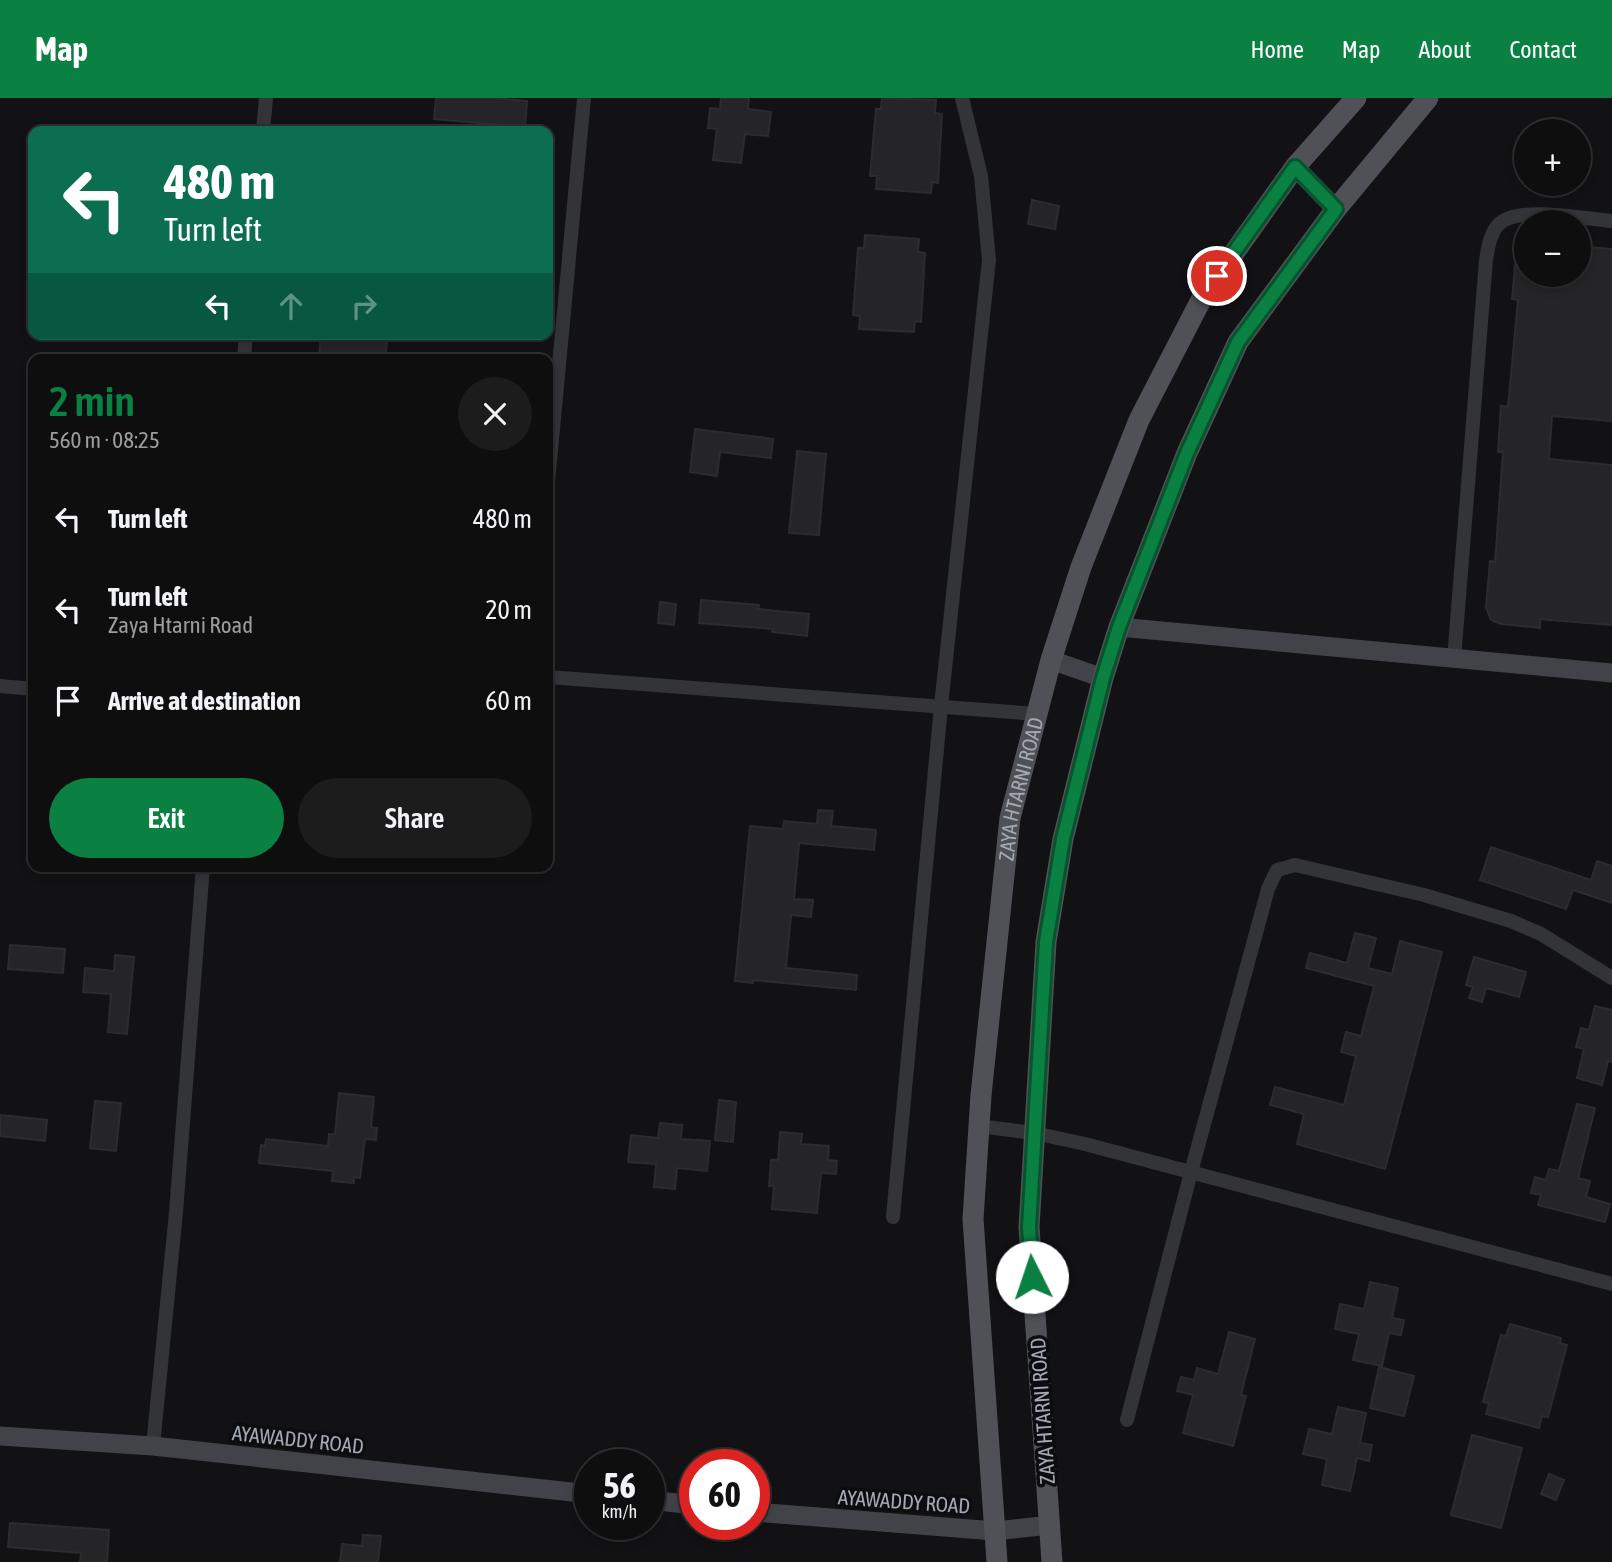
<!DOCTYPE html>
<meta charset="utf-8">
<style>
:root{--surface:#0e0e0f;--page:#1c1c1d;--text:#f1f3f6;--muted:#9b9c9e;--line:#2e2e2f;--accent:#0b8043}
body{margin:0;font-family:"Asap Condensed",sans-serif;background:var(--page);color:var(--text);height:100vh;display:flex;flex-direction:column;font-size:26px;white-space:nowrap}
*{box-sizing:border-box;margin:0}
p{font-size:23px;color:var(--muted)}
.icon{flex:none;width:38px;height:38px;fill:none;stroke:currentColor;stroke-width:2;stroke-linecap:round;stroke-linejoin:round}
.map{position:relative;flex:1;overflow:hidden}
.details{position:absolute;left:28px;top:256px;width:525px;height:518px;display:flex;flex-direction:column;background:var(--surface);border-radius:14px;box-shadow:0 4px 10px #0003,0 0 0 2px var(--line)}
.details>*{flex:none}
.top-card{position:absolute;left:28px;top:28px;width:525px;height:214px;border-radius:14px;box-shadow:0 4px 10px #0003,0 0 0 2px var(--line);background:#0b6e4f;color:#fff;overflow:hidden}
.buttons{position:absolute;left:1514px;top:21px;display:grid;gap:14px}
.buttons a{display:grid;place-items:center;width:77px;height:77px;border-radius:50%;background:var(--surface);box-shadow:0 4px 10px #0003,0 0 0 2px var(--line);font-size:35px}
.speed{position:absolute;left:574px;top:1351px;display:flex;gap:14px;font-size:35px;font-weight:700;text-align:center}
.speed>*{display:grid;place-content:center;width:91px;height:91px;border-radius:50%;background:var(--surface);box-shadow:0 4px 10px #0003,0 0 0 2px var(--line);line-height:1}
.speed small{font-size:18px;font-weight:400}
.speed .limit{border:10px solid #d22;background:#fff;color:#111}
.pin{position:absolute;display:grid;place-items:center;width:60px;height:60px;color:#fff;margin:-30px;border:4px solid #fff;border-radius:50%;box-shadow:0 2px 7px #0007}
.me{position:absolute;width:77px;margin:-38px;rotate:356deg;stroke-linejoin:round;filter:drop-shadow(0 0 5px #0008)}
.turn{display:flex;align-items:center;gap:24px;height:147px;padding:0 21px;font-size:32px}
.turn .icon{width:91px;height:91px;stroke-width:2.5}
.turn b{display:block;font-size:49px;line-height:60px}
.lanes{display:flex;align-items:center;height:66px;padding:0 21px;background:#0003;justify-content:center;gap:35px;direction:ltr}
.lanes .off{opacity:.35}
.round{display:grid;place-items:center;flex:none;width:74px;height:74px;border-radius:37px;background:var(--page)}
.head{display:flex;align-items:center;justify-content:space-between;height:119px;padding:0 21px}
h1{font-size:42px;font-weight:600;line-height:52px;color:var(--accent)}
.button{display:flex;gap:14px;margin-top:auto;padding:14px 21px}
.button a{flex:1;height:80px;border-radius:42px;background:var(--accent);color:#fff;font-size:28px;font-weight:600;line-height:80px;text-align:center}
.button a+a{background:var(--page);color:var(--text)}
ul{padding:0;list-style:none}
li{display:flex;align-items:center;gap:21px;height:91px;padding:0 21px}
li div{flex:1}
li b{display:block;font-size:26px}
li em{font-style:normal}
header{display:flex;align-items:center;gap:42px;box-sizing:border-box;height:98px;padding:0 35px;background:var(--accent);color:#fff}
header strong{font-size:33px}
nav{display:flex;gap:38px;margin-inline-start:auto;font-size:24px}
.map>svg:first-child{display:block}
.building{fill:#252528;stroke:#2c2c30;stroke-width:2}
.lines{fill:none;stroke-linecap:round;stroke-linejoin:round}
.street{stroke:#333438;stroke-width:14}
.secondary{stroke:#414348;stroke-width:19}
.primary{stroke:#4f5157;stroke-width:21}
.route-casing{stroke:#07532c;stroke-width:18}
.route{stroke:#0b8043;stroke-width:12}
.labels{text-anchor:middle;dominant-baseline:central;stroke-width:7;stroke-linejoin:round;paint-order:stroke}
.street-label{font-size:21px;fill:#a4a8b4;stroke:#0d0d0f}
</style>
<header>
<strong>Map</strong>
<nav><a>Home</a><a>Map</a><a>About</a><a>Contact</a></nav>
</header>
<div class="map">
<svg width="1612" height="1464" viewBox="0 0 1612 1464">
<rect width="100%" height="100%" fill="#121214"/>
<g class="building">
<path d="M436,0h60l31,3 -2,26 -91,-8z"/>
<path d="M721,0h28l-1,11 23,3 -3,24 -23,-2 -4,29 -28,-3 4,-31 -9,-1 2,-20 10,1z"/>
<path d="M882,0l54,2 -1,13 7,1 -4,69 -6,-1 -1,11 -55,-4 1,-13h-7l6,-67h5z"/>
<path d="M1032,102l27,6 -4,23 -27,-5z"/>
<path d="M865,137l54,4 -1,13 7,1 -4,69 -6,-1 -1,11 -55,-3 1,-13 -7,-1 5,-67h6z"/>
<path d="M1517,145h9v32h52v-29l34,3v172l-60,-5 -3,43 63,6v160l-72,-6v9l-39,-4 -10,-4 -5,-13 4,-46 5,1 8,-110h-5l3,-46 7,1 10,-107 -6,-1z"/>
<path d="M321,236h67l-3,25h-66z"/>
<path d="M695,331l78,10 -2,19 -51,-6 -3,24 -27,-4z"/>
<path d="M797,353l29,3 -7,81 -30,-2z"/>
<path d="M701,502l58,5 -1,4 51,5 -2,22 -35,-4 1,-3 -74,-6z"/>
<path d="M660,504l16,2 -2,21 -16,-2z"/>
<path d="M818,712l15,1 -2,15 45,4 -2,20 -75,-7 -5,56 19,1 -2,17 -20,-2 -5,53 71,7 -1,15 -103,-10v3l-18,-2 15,-155 33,3 1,-8 33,3z"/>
<path d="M1491,749l100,33 6,-19 15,5v37l-39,-13 -7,19 -86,-29z"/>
<path d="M1355,835l21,5 -8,30 24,6 8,-33 42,11 -57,217 -88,-25 7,-30 -34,-9 5,-18 69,18 12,-49 -15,-4 5,-20 15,4 13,-50 -68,-18 4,-15 37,10z"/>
<path d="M10,847l55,4 -2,24 -55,-4z"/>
<path d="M115,857l19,2 -7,77 -19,-2 3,-38 -28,-2 2,-24 29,3z"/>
<path d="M1474,859l52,15 -7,25 -33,-9 -4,14 -13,-4 4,-11 -7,-2z"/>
<path d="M1595,908l17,4v52l-4,-1 -6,24 -25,-7 7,-29 -8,-2 5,-19 8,2z"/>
<path d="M339,995l35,4 -3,30 6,1 -1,12 -11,-1 -5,39 -6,-1v6l-22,-2 1,-10 -74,-8 2,-18 4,1 1,-7 62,7 1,-12h6z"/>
<path d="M719,1002l17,2 -3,40 -18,-2z"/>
<path d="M95,1003l26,2 -5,48 -26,-3z"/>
<path d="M1577,1006l18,4 -17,70 12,3 -4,16 24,7 -5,18 -67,-17 3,-10 -10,-2 4,-16 11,3 3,-11 10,2z"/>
<path d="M0,1017l47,5 -2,21 -45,-5z"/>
<path d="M660,1025l22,2 -1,14 29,2 -3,30 -30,-3 -2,21 -21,-2 2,-23 -28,-2 3,-27 27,3z"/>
<path d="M780,1034l22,2 -1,10 28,2 -1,14 9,1 -1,13 -15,-1 -4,40 -45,-4 2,-23h-5l2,-26h7z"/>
<path d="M1370,1184l28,6 -6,30 12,2 -3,15 -12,-2 -7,33 -29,-6 6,-26 -24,-5 5,-25 24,5z"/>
<path d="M1510,1226l51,14 -1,5 7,2 -19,72 -6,-1 -3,12 -53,-14 3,-11 -6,-1 18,-67 5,1z"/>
<path d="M1229,1234l26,7 -14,56 5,1 -13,50 -50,-13 10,-38 -16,-4 4,-14 13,3 3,-12 21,6z"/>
<path d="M1379,1269l35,9 -10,40 -34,-8z"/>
<path d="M1338,1309l28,6 -6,30 12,2 -3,16 -12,-3 -7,33 -28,-6 5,-26 -24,-5 6,-25 23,5z"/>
<path d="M1472,1337l50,13 -21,80 -50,-13z"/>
<path d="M1549,1376l15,6 -8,20 -15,-6z"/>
<path d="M10,1425l99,7 -2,32h-27l1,-9 -73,-6z"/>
<path d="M363,1437l18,1 -3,26h-38l2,-18 20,2z"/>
</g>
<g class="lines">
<g class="street">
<path d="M263,33l3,-33"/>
<path d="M244,261l2,-25"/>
<path d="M548,384l36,-384"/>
<path d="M1454,561l32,-399c2,-12 4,-27 13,-36 18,-19 87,-5 113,-3"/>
<path d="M548,579l489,37"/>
<path d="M0,588l33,3"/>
<path d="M979,1028l55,7 51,11 527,140"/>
<path d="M893,1119l48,-511 48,-446 -8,-84 -19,-78"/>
<path d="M1127,1322l64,-248 77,-283 9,-19 18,-5 129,30 87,26 30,13 71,44"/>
<path d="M153,1348l23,-234 27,-346"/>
</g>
<g class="secondary">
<path d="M1295,69l41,42"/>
<path d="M1119,529l493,46"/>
<path d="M1051,562l52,18"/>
<path d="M0,1338l153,10 437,48"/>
<path d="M649,1402l46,5"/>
<path d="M754,1414l241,19 55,-6"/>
</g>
<g class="primary">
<path id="s1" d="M997,1464l-24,-343 8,-124 29,-277 41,-158 30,-93 58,-147 63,-122 93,-131 61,-69"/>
<path d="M1052,1464l-23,-335 17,-285 17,-103 40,-161 16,-51 68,-174 51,-111 98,-133 92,-111"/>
</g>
</g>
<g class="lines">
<defs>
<path id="route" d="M1032,1179l-3,-50 17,-285 17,-103 40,-161 16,-51 68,-174 51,-111 98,-133 -41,-42 -78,109"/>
</defs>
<use href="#route" class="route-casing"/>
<use href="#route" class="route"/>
</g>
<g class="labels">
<g class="street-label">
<text stroke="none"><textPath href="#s1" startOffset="777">ZAYA HTARNI ROAD</textPath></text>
<text transform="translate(1042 1313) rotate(-94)">ZAYA HTARNI ROAD</text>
<text transform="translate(298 1341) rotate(6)">AYAWADDY ROAD</text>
<text transform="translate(904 1403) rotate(4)">AYAWADDY ROAD</text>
</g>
</g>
</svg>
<div class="buttons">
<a>+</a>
<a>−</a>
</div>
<div class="speed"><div>56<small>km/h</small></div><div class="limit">60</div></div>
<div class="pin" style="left:1217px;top:178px;background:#d93025"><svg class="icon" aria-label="arrive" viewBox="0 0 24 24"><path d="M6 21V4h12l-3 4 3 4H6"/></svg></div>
<svg class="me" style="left:1032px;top:1179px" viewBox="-20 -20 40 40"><circle r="19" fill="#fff"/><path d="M0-13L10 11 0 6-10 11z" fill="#0b8043"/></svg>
<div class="top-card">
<div class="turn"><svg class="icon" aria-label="left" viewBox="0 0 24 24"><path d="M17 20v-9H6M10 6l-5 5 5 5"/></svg><div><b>480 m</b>Turn left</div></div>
<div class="lanes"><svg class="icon" aria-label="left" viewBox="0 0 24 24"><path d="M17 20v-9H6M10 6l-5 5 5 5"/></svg><svg class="icon off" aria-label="ahead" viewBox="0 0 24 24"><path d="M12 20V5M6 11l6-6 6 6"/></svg><svg class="icon off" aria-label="right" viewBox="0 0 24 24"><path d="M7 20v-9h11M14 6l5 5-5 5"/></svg></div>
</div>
<section class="details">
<div class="head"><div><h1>2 min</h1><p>560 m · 08:25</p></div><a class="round"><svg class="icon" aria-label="close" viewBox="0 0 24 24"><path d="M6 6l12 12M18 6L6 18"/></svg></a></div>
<ul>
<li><svg class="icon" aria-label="left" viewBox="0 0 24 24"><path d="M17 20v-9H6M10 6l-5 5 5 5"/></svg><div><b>Turn left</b></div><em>480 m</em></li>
<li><svg class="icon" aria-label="left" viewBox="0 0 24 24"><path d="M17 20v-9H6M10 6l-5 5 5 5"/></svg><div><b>Turn left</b><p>Zaya Htarni Road</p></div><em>20 m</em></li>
<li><svg class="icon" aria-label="arrive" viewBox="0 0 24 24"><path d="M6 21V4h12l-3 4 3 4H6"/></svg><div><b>Arrive at destination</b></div><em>60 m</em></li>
</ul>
<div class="button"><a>Exit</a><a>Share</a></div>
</section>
</div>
